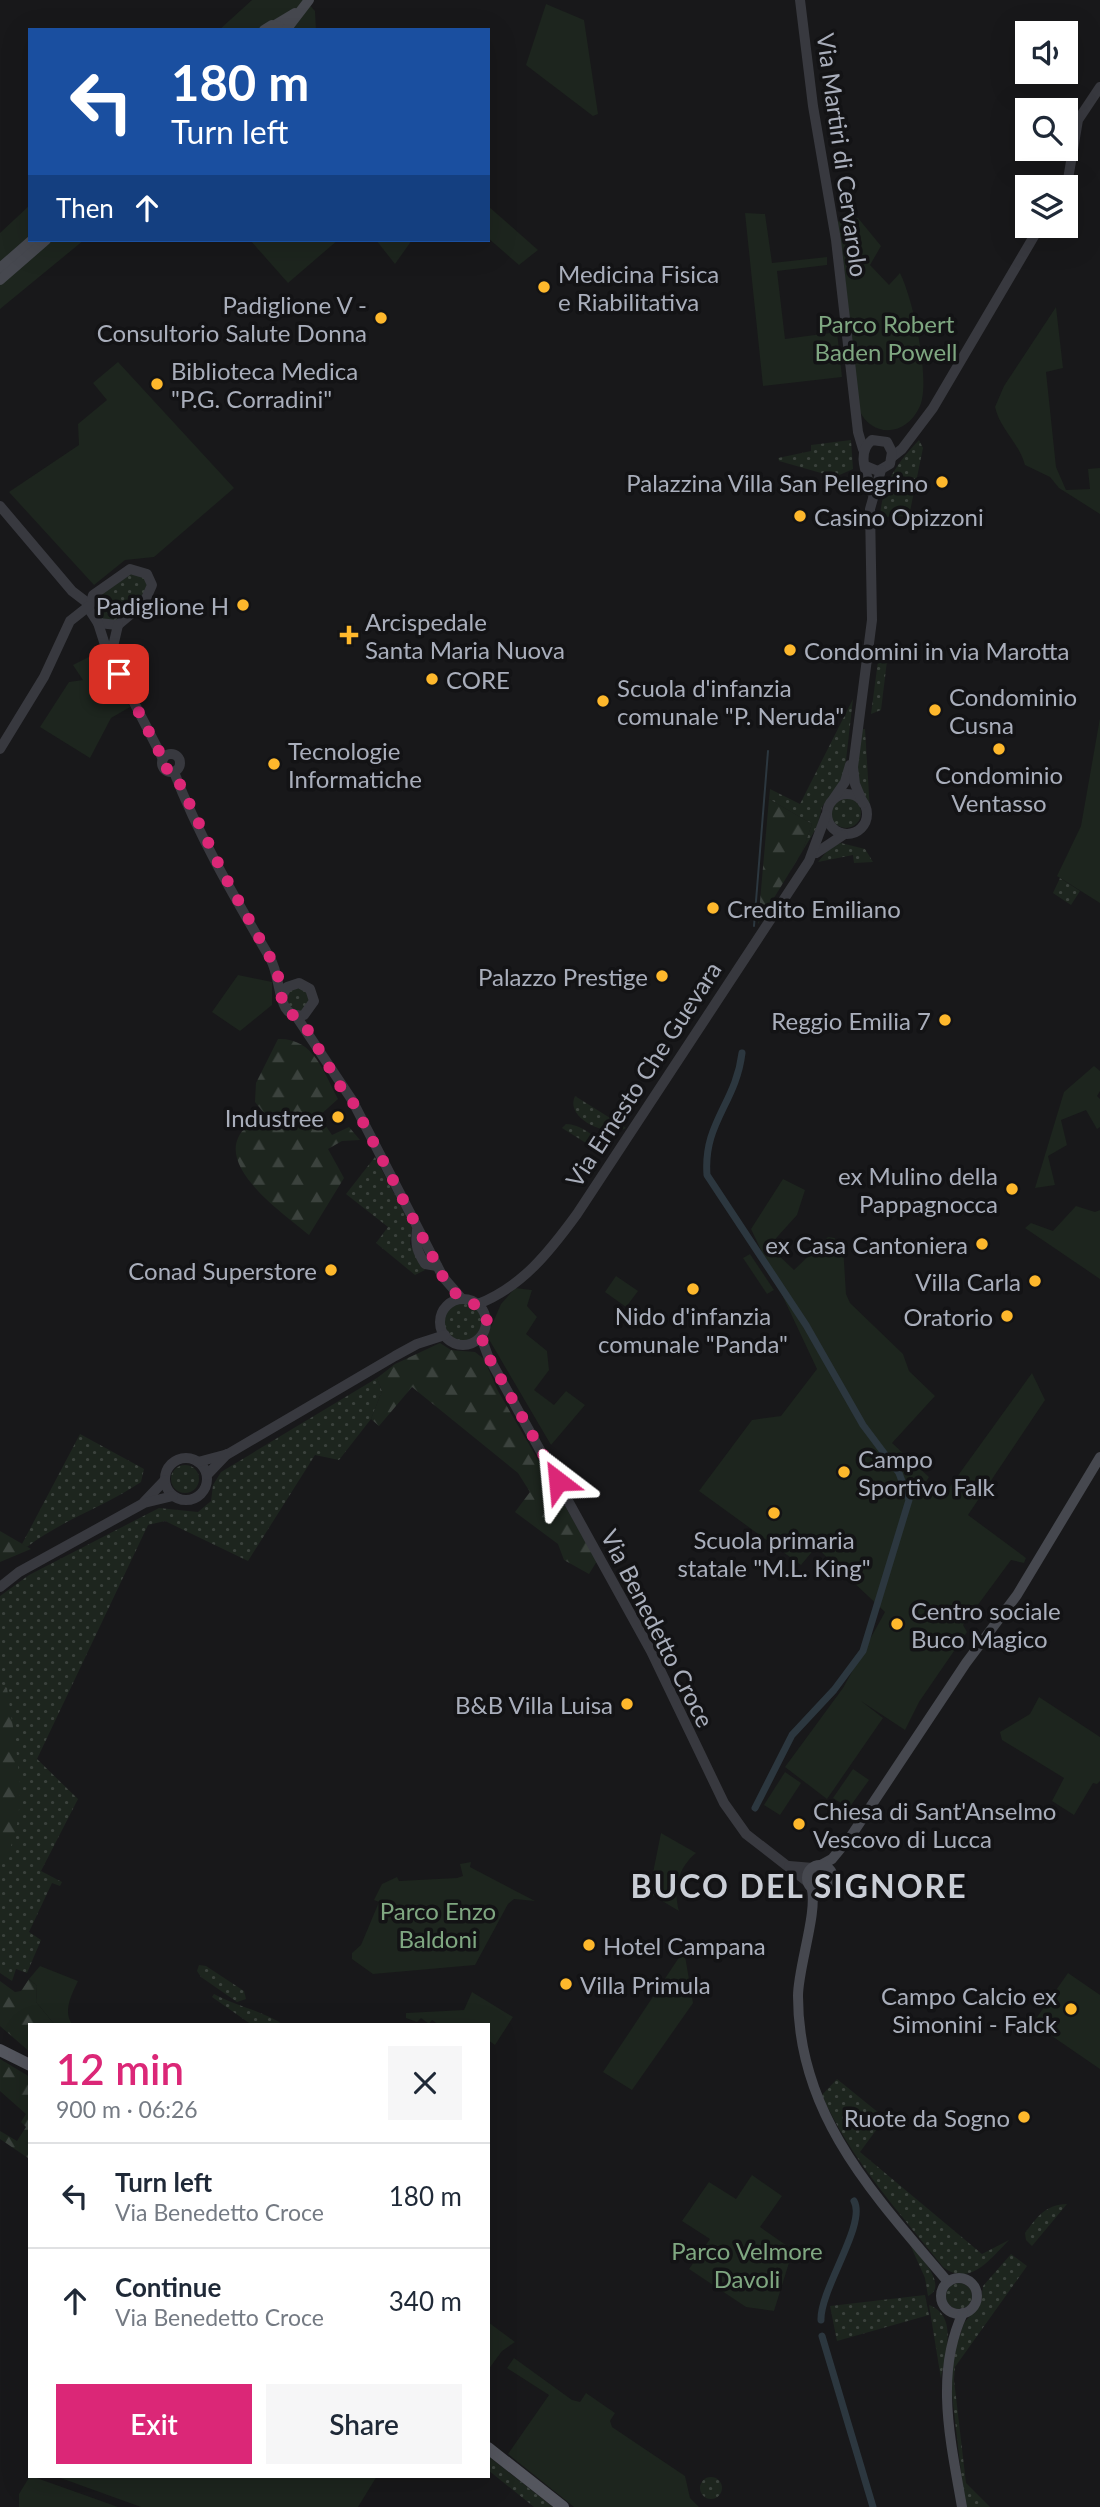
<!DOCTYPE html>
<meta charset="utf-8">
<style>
:root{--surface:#fff;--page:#f6f6f7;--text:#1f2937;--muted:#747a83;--line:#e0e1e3;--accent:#db2777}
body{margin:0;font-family:Lato,sans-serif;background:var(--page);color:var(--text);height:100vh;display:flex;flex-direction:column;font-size:26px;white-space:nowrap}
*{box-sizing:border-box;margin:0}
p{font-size:23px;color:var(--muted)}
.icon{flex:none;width:38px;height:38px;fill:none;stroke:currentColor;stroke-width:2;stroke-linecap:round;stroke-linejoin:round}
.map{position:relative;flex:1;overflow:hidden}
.panel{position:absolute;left:28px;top:2023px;width:462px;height:455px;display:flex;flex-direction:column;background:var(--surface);border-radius:0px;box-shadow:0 7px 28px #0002}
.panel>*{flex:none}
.top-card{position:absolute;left:28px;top:28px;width:462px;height:214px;border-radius:0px;box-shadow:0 7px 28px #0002;background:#1a4fa0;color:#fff;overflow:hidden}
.fabs{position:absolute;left:1015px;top:21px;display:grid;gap:14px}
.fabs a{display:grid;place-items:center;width:63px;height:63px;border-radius:0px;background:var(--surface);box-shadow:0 7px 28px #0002;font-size:35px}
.pin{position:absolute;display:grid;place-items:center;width:60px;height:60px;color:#fff;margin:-30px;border-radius:14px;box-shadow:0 4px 10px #0006}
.me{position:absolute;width:77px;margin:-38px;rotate:331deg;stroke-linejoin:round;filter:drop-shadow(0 0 5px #0008)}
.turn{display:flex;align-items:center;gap:24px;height:147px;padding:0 28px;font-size:32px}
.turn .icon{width:91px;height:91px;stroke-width:2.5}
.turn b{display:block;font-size:49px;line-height:60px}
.then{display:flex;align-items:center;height:66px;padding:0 28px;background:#0003;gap:14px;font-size:26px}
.round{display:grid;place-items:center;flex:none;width:74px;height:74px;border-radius:0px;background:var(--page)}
.summary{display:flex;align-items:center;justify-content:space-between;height:119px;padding:0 28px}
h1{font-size:42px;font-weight:600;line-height:52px;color:var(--accent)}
.button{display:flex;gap:14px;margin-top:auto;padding:14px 28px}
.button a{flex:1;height:80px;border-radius:0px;background:var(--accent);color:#fff;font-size:28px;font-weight:600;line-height:80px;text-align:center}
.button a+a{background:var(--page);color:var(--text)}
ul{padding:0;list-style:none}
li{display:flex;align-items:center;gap:21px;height:105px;padding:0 28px;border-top:2px solid var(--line)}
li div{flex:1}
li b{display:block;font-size:26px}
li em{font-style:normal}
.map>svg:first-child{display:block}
.grass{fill:url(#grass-dots)}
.forest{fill:url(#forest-firs)}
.green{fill:#1d251e}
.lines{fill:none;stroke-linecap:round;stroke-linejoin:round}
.stream{stroke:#2c373f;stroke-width:2}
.canal{stroke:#2c373f;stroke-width:7}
.tertiary{stroke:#38393f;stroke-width:10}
.secondary{stroke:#46484f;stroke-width:10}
.primary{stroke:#54565e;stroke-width:12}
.route{stroke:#db2777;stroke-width:12;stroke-dasharray:0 21.6}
.poi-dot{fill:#feb82c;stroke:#131315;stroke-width:2.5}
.labels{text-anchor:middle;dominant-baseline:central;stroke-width:7;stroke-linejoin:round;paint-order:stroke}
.street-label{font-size:24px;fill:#a9aebb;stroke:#131315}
.poi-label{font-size:24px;fill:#a9aebb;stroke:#131315;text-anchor:start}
.park-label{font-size:24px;fill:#7fa781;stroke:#131315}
.district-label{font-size:32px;font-weight:bold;letter-spacing:2px;fill:#caced6;stroke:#131315}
</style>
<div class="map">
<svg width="1100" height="2507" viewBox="0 0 1100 2507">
<defs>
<pattern id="grass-dots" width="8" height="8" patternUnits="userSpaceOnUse" patternTransform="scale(1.75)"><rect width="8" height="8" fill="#1d251e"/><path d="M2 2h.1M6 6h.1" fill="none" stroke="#3b423d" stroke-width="1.8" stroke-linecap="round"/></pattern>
<pattern id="forest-firs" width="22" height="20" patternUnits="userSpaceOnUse" patternTransform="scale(1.75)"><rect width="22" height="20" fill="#1d251e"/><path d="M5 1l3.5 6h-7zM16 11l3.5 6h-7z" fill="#3b423d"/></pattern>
</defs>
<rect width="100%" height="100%" fill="#18181a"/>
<g class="grass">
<path d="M851,440l2,29 -18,8 -56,-16 -1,-3 33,-7v-6z"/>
<path d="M919,440l4,8 -14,68 -29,1c2,-33 17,-54 39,-77z"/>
<path d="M127,574h15l6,11 -3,10 -29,25h-13l-8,-8 3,-17z"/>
<path d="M878,661h9l-6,49 -10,4z"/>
<path d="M853,699l-8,70 -6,16 -17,22 -5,20 -15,25 10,-28 -43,-25 1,-10 30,15z"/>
<path d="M862,729h3l5,82 -14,-35z"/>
<circle cx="846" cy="813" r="15"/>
<path d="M841,843l24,6 8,13 -19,1 -1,-8 -35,7 13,-16z"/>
<path d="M1060,878l20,13 -9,14 -18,-12z"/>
<path d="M303,987l7,10 -3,11 -8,4 -11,-5 -1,-16z"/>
<path d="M575,1096l51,32c-17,10 -62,-9 -51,-32z"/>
<path d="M566,1124c13,0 30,12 38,22l-2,7 -40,-25z"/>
<path d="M375,1157l37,71 -2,16 15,26 -10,5 -39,-32 12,-16 -42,-33z"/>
<circle cx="463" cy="1322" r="20"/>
<path d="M377,1378l5,13 -11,28 -32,41 -24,-5 -67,106 -83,-40 -17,4 -111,234 41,40 -37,72 21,11 -2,4 -8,-3 -23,49 12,8 -14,33 -11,-4 -4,12 -12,-8v-377l29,-21 130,-67 39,4 13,-11 2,-16 8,-13z"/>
<path d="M80,1434l64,35 -3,13c-37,25 -79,38 -114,65l-5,-3z"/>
<circle cx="185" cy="1479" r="14"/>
<path d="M199,1965l7,1 38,25 2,8 -9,3 -36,-25 -4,-6z"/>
<path d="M214,1994c24,13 47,16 70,31h-32l-40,-28z"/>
<path d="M837,2079l48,39 -25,34 122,102 27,-14c-18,18 -39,48 -66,27 -43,-54 -93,-108 -121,-172z"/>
<path d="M1067,2204l-35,42 -6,-6 -1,-7c13,-17 20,-28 42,-29z"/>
<path d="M908,2240c9,13 42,46 20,56l-3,-18z"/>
<path d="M1011,2254l16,12 -72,101 -1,13 12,103 24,24h-25l-14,-121 1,-28 12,-35 17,-21 2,-16z"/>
<circle cx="959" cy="2296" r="13"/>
<path d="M925,2295l4,20 -92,26 -7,-35z"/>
<path d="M929,2305c30,11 16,50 12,74z"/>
<path d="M488,2456l65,51h-19l-46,-37z"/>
<circle cx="711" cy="2488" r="11"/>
</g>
<g class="forest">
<path d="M769,799l43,25 -10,28 -44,72z"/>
<path d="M278,1039c36,-1 45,32 60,60l-19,17 13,19 17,-8 11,13 -18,1 -14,8 16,29 -35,57c-25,-21 -102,-73 -62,-109l19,3 8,-12 -10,-4 -9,-11 1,-19z"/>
<path d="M440,1343l11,7 24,2 9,7 14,32 99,170 -8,13 -25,-14 -6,-16 -43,-32 15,-20 -12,-19 -106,-86 -33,39 -8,-7 11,-28 -5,-13 18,-14z"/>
<path d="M0,1531l31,18 -31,13z"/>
<path d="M0,1683l7,5c7,52 25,121 -1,169h-6z"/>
<path d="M29,1979l8,7 -1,16 19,23h-25v27l-30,-26v-45l15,11 6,-1z"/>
<path d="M0,2059l30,18 -2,81 -28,-19v-8l17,10 9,-14 -5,-5 5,-8 -26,-23z"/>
</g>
<g class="green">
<path d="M252,0h53l10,11 1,19h-97z"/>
<path d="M546,4l38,16 14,94 -5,2 -67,-51z"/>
<path d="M30,205v35h54l-84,69v-76z"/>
<path d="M488,206l50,44 -19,15 -31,-27z"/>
<path d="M745,213l20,1 7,49 55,-6v8l-50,6 8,68 52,-7 5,45 -79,9z"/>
<path d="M858,218l23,28 -11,19 19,20 11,-12c13,26 31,107 20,133 -13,30 -47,33 -61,4l-17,-160 -7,-28z"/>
<path d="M250,240h88l-50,43z"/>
<path d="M376,240h36l-17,24z"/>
<path d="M1056,307l7,61 -17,4 10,95 10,23 24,-1 -2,-20 12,-1v46l-41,-26 -9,-11 -25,-12c-6,-22 -25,-36 -30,-58l9,-21z"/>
<path d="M118,362l116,126 -80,69 -29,3 -31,25 -85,-93 70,-47 -1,-21 29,-24 -14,-17z"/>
<path d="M89,657l8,3 8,-3 25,50 -19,11 -21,40 -50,-31 29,-45 14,-2 -10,-15z"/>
<path d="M1100,718v185l-43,-27 24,-50z"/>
<path d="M238,975l34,7v23l-32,26 -28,-19z"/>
<path d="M1094,1066l6,5v20l-3,5 3,3v28l-3,2 -11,-19 -25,10 6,25 -19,11 7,29 -20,3 29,-96z"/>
<path d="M783,1179l22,11 -8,25 -28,31 25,24 34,-33 7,1 -1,7 9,1 3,48 4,9 53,51 6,17 26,25 -43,47 37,34 -5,8 17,14 91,-126 13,27 -77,115 58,43 -2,5 -13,-3 -48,65 4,7 -48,70 -14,28 -44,-29 22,17 -56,81 -42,-32 58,-79 42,-76 -69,-65 -15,18 -102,-74 53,-71 29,-4 36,-47 -66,-140z"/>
<path d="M1076,1206l19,6 5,-2v69l-75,-51 6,-5 22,8z"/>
<path d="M750,1254l24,36 -7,4 -24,-36z"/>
<path d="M616,1276l22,15 -12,16 -21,-15z"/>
<path d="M515,1288l17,2 -5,16 10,11 -11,17 21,17 2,19 -15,20 20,15 12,-14 19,14 -34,40 -64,-109 14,-32z"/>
<path d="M1039,1697l61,40v44l-3,3 -4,-1 -19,32 -22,-14 12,-23 -62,-38 -2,-8 30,-18z"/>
<path d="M853,1769l16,11 -20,28 -16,-10z"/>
<path d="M785,1772l16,11 -21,32 -16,-10z"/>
<path d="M661,1833l35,20c-18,15 -23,35 -17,58l-30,-18z"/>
<path d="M471,1862l-1,5 65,34 -21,-2 -6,5 -33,61 -102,9 -21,-15v-6l9,-8 18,-43 -5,-2 8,-16 15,-7 2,4 58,-3 6,-2 -3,-12z"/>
<path d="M684,1950l9,53 -61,87 -29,-18z"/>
<path d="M40,1966l38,15c-6,13 -16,31 -5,44h-18l-19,-23 1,-16 -8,-7z"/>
<path d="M1068,1973l32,22v74l-67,-46z"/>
<path d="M472,1992l41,25 -18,28 -7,-5v-15h-49l-7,-5 -3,4 -8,-6 -4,4 -11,-4v-5l58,-3z"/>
<path d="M752,2175l30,21 -22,31 33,23 -19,61 -28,-4 -57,-38 21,-30 -28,-18 27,-39 27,17z"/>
<path d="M488,2322l27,20 -13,9 -14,19z"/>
<path d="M514,2358l58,42 8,2 6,-9 29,20 -5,8 2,6 73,49 5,22 9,9h-125l-66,-53 41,-59 -42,-27z"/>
<path d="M30,2476h1l87,31h-99v-13z"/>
<path d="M55,2476h322l-19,31h-217z"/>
</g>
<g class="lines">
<path class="stream" d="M754,926l14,-175"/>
<g class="canal">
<path d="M742,1053c-6,50 -39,70 -35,122l99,150 57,100 36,48 10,27 -46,151 -29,39 -42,45 -37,73"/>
<path d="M821,2320c-1,-31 46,-96 33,-119"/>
<path d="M822,2336l51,171"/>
</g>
<g class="tertiary">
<path d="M800,0l13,106 23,134 22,192 5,17"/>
<path d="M1066,191l12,-71 22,-33"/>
<path d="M1066,191l6,7 -6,7"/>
<path d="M892,457l10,-8 31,-41 107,-182"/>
<path d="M866,466l12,5 12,-7 2,-12 -5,-10 -15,-2c-17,13 -4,36 0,53"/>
<path d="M0,506l72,85 17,13"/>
<path d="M130,569l17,5 5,11 -8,18 -26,22 -20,-2 -9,-14 4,-14z"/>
<path d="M98,623l8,25 57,111"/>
<path d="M111,655l7,-30"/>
<path d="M0,749l44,-72 26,-56 19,-15"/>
<circle cx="171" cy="763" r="9"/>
<path d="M174,772c25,65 61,126 96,186 13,22 5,62 34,57l10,-14 -4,-12 -11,-6 -12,4 -6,11"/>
<circle cx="847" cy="814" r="20"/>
<path d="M834,798l11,-16 5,-17"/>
<path d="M863,803l-8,-19 -2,-17 19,-147 -2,-111 11,-39"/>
<path d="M816,853l27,-18"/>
<path d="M296,1016l56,84 91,177 19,22"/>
<path d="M417,1230c-2,15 0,21 8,34l12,2"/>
<circle cx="463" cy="1322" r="23"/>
<path d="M478,1304c44,-17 72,-53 99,-90l232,-353 17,-46"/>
<path d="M481,1337l7,19 163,295 73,152 22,31 63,49"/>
<circle cx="186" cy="1479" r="21"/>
<path d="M198,1462l30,-8 167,-98 22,-12 28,-9"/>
<path d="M207,1475l20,-21"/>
<path d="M144,1502l21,-22"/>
<path d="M0,1587l19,-15 125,-69 29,-7"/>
<path d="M789,1866l24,2"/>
</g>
<g class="secondary">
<path d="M275,25l20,-12"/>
<path d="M264,30l8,-5 8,2"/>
<path d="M286,30l23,-30"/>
<path d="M0,268l32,-28"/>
<path d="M0,280l46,-40"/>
<path d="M821,1865l11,-6 19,-23 115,-173 51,-68 83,-138"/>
<circle cx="820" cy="1878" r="13"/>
<path d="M811,1886c8,23 -13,81 -13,110 0,120 77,200 150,286"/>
<circle cx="959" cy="2296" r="18"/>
<path d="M962,2507c-11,-64 -28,-133 1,-194"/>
</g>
<g class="primary">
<path d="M0,2050l30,15"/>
<path d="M488,2448l75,59"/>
</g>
</g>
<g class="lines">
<path class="route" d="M119,674l44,85v8l11,5 49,101 54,97 6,36 23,21 34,59 10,11 93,180c5,7 12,18 20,22 18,8 32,14 18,37l7,20 70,125"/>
</g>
<g class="poi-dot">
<circle cx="544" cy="287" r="7"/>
<circle cx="381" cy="318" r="7"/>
<circle cx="157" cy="384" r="7"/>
<circle cx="942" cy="482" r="7"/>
<circle cx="800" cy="516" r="7"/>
<circle cx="243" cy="605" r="7"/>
<path d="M345.5 624.5h7v7h7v7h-7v7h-7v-7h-7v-7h7z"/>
<circle cx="790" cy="650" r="7"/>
<circle cx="432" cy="679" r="7"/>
<circle cx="603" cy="701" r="7"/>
<circle cx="935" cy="710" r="7"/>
<circle cx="999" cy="749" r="7"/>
<circle cx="274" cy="764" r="7"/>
<circle cx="713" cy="908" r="7"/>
<circle cx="662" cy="976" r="7"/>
<circle cx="945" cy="1020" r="7"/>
<circle cx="338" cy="1117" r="7"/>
<circle cx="1012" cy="1189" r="7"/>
<circle cx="982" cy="1244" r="7"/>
<circle cx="331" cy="1270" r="7"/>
<circle cx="1035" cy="1281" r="7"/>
<circle cx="693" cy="1289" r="7"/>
<circle cx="1007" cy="1316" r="7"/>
<circle cx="844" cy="1472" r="7"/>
<circle cx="774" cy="1513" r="7"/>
<circle cx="897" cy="1624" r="7"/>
<circle cx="627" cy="1704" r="7"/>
<circle cx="799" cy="1824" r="7"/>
<circle cx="589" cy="1945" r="7"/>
<circle cx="566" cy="1984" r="7"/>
<circle cx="1071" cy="2009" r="7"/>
<circle cx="1024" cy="2117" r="7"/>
</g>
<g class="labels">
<g class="street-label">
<text transform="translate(843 155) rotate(82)">Via Martiri di Cervarolo</text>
<text transform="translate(643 1074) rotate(-57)">Via Ernesto Che Guevara</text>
<text transform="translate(658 1628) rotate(63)">Via Benedetto Croce</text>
</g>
<g class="poi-label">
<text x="558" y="273">Medicina Fisica<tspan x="558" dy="28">e Riabilitativa</tspan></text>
<text x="367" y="304" text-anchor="end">Padiglione V -<tspan x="367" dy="28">Consultorio Salute Donna</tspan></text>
<text x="171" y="370">Biblioteca Medica<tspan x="171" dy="28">"P.G. Corradini"</tspan></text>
<text x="928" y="482" text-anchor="end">Palazzina Villa San Pellegrino</text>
<text x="814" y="516">Casino Opizzoni</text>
<text x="229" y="605" text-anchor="end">Padiglione H</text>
<text x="365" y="621">Arcispedale<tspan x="365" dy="28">Santa Maria Nuova</tspan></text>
<text x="804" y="650">Condomini in via Marotta</text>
<text x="446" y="679">CORE</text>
<text x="617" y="687">Scuola d'infanzia<tspan x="617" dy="28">comunale "P. Neruda"</tspan></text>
<text x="949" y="696">Condominio<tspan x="949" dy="28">Cusna</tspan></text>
<text x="288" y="750">Tecnologie<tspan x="288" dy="28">Informatiche</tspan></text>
<text x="999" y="774" text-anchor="middle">Condominio<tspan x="999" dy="28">Ventasso</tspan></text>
<text x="727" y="908">Credito Emiliano</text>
<text x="648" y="976" text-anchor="end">Palazzo Prestige</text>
<text x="931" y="1020" text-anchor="end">Reggio Emilia 7</text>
<text x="324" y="1117" text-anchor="end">Industree</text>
<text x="998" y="1175" text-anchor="end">ex Mulino della<tspan x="998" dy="28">Pappagnocca</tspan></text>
<text x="968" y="1244" text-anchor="end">ex Casa Cantoniera</text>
<text x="317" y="1270" text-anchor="end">Conad Superstore</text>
<text x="1021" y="1281" text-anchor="end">Villa Carla</text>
<text x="693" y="1315" text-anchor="middle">Nido d'infanzia<tspan x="693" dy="28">comunale "Panda"</tspan></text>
<text x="993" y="1316" text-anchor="end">Oratorio</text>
<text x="858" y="1458">Campo<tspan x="858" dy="28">Sportivo Falk</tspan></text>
<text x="774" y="1539" text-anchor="middle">Scuola primaria<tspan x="774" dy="28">statale "M.L. King"</tspan></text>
<text x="911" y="1610">Centro sociale<tspan x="911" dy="28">Buco Magico</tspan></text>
<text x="613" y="1704" text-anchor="end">B&amp;B Villa Luisa</text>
<text x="813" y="1810">Chiesa di Sant'Anselmo<tspan x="813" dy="28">Vescovo di Lucca</tspan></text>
<text x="603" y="1945">Hotel Campana</text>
<text x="580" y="1984">Villa Primula</text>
<text x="1057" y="1995" text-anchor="end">Campo Calcio ex<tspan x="1057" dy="28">Simonini - Falck</tspan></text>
<text x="1010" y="2117" text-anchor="end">Ruote da Sogno</text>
</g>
<g class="park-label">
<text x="886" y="323">Parco Robert<tspan x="886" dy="28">Baden Powell</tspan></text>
<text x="438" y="1910">Parco Enzo<tspan x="438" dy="28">Baldoni</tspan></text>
<text x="747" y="2250">Parco Velmore<tspan x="747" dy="28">Davoli</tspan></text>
</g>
<g class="district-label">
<text x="799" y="1885">BUCO DEL SIGNORE</text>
</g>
</g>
</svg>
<div class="fabs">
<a><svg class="icon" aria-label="sound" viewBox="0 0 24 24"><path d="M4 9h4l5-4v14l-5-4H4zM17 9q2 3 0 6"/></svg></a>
<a><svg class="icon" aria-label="search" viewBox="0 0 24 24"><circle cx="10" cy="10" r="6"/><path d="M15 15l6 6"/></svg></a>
<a><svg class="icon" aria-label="layers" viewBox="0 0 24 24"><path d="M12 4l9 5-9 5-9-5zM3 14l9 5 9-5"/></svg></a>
</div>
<div class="pin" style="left:119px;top:674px;background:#d93025"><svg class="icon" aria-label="arrive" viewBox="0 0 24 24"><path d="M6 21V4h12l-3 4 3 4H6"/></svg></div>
<svg class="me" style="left:558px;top:1481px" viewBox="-20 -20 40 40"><path d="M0-17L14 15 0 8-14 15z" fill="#db2777" stroke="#fff" stroke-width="4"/></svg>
<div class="top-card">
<div class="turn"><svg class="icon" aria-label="left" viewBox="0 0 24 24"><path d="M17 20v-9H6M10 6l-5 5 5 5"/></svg><div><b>180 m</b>Turn left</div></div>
<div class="then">Then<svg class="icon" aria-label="ahead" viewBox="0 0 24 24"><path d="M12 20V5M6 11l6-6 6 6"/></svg></div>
</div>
<section class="panel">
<div class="summary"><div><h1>12 min</h1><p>900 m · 06:26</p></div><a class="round"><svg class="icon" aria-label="close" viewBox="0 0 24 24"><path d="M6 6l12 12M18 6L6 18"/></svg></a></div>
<ul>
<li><svg class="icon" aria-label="left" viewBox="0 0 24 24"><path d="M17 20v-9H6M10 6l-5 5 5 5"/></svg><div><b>Turn left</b><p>Via Benedetto Croce</p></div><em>180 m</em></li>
<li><svg class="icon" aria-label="ahead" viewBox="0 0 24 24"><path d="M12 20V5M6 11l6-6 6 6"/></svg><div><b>Continue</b><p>Via Benedetto Croce</p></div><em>340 m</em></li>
</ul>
<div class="button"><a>Exit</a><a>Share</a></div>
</section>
</div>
